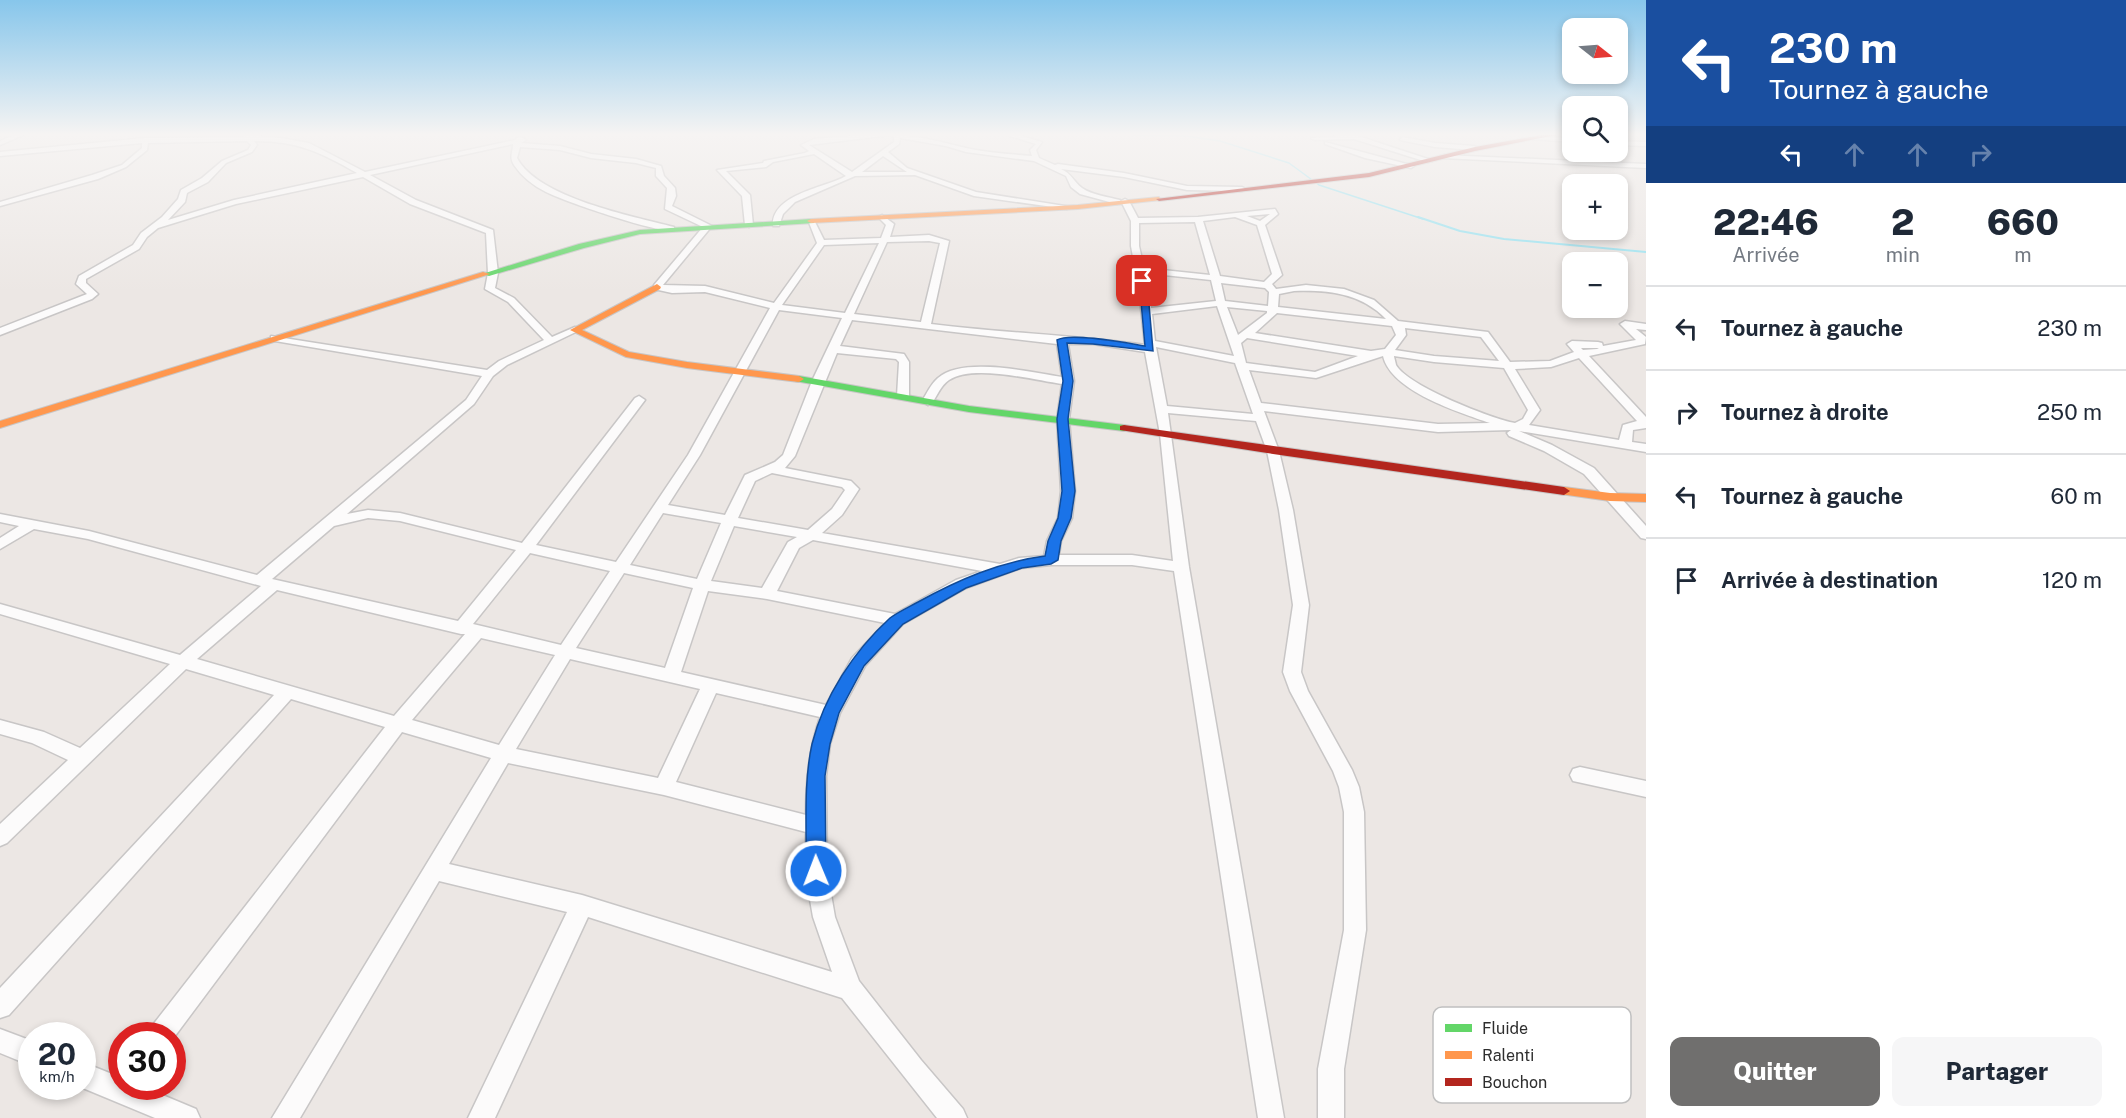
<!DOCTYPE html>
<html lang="fr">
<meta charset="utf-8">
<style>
:root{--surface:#fff;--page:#f6f6f7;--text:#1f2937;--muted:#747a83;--line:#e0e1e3;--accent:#706f6e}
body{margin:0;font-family:"Public Sans",sans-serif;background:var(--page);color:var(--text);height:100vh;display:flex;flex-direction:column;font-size:22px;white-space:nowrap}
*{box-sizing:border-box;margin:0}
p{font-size:20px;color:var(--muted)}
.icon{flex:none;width:33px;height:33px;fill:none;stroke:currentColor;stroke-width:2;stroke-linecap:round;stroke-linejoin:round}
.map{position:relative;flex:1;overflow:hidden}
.details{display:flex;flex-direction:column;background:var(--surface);width:480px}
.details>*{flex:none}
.hud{background:#1a4fa0;color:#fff;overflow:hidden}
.needle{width:39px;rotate:107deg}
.controls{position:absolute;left:1562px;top:18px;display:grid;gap:12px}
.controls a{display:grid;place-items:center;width:66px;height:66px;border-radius:12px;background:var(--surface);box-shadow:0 3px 9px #0003;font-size:30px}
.speed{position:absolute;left:18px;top:1022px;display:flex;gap:12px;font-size:30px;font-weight:700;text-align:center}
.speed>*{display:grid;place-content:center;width:78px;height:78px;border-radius:50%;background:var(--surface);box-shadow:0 3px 9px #0003;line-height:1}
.speed small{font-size:15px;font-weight:400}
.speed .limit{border:9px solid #d22;background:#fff;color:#111}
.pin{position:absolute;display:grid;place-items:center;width:51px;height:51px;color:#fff;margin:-26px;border-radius:12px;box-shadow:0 3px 9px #0006}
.me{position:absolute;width:66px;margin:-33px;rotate:359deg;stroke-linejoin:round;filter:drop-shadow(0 0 4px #0008)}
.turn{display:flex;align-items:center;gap:21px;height:126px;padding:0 24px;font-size:27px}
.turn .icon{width:78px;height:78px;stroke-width:2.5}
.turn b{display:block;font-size:42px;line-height:51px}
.lanes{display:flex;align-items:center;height:57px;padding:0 24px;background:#0003;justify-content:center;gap:30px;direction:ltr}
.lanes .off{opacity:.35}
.eta{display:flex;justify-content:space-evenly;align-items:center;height:102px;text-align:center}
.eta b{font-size:36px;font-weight:800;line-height:42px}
.primary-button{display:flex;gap:12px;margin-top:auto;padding:12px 24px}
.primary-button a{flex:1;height:69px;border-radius:12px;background:var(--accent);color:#fff;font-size:24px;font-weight:800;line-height:69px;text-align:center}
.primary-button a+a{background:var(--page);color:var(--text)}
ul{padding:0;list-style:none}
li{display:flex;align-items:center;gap:18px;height:84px;padding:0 24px;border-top:2px solid var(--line)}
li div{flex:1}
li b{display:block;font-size:22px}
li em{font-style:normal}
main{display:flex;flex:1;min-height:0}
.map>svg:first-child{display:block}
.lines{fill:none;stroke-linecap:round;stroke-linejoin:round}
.stream-far1{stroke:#95e1f0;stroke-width:1.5}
.stream{stroke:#95e1f0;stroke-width:2}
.street-casing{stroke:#c8c6c6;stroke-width:3}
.fast-casing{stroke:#c8c6c6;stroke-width:2}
.slow-casing{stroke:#c8c6c6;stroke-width:2}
.jam-casing{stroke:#c8c6c6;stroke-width:2}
.street{fill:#fcfbfb;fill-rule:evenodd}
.fast{fill:#63d668;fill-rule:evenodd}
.slow{fill:#ff974d;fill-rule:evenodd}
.jam{fill:#b3261e;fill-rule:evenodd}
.route{fill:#1a73e8;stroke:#114b97;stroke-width:1.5}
.key{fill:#fff;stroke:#c0c0c0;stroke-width:1.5}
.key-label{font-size:16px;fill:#2e2e2e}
</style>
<main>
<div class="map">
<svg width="1646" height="1118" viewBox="0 0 1646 1118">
<rect width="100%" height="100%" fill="#ece7e4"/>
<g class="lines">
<path class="stream-far1" d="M1133,135l53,1 34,5 69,22 30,22 104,34"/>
<path class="stream" d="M1418,217l42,14 44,8 142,13"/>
<defs>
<g id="street">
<path d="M14,135h9l-23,10v-4z"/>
<path d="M243,135l38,3 28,5 56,29 150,-32 4,-4 7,4 -5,3 39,3 31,8 45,5 25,7 3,10 11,12 1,8 -4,10 40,20 -49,59 42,1 69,17 43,-60 -9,-23h6l10,20 57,-2 5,-13 -8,-8 4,-2 12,9 -4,13 39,-2 20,6 -18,83c71,9 143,11 214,21l-6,-55 -8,-44v-25l-10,-20 4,-2 4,2 9,17 60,-1 77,-8 3,5 -13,11 17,50 -10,9 4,5 30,-4 38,4 30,11 24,21 90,11 22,30 40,-1 24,-9 -7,-8 5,-3 26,1 4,1 1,3 33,-6 -16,-16 5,-3 21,3v6l-10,-1 10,8 -1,7 -56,12 57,61v11l-13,2 -1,12 14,2v8l-127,-21 33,14 42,23 52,58v13l-5,-1 -57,-64 -40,-23 -35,-15 -2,-3 4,-3 -73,2 -174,-21 15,40 14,59 16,95 -8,67 7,19 44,79 7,17 5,25 2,118 -22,139v49h-26v-49l26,-139v-118l-5,-25 -6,-16 -43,-80 -7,-19 10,-67 -14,-95 -12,-59 -11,-30 -88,-8 21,154 95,551h-26l-84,-547 -42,-6h-81l-30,3 -55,20 -63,36 -38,42 -25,47 -10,31 -4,32 1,95 8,46 24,64 62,79 42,49 4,9h-30l-95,-120 -254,-81 -93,201h-27l99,-206 -128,-31 -139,237h-28l219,-360 -89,-26 -230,308v-5h-23l3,-9 233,-299 -94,-28 -282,316 -9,3v-30l274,-293 -88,-26 -179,174 -7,3v-22l68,-64 -36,-17 -32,-9v-14l44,12 36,16 90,-84 -170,-50v-10l180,51 81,-69 -173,-47 -54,-10 -34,20v-11l19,-12 -19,-4v-8l89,17 168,44 209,-175 16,-24 -207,-35 -4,-1v-4l216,34 12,-9 45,-21 -36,-38 -23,-13 3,-16 -2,-40 -76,-29 -47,-27 -127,27 -78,24 -11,9 -8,12 -53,30v4l12,11 -6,5 -92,36v-7l87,-34 -11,-10 3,-8 54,-31 8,-12 21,-16 16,-18 3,-9 21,-12 20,-17 26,-11 3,-5 -4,-4 -99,2 -1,7 -21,17 -28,12 -98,27v-4l92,-27 30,-10 20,-17v-5l-142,13v-4l145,-14 99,-1zM254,141c44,0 66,11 103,32l-123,27 -66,20 17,-18 2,-9 21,-11 18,-19 26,-11 5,-7zM513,144c0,8 -4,13 1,21 8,12 20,21 32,27 20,10 108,40 128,39v-4c-42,-11 -136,-29 -157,-69l3,-11 40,3 31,8 45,5 20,5v8l11,12 -2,21 38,18 -49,58v4l18,4 33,-1 65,16 -82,147 -72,107 -80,-17 109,-145 -6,-4 -4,2 -113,145 -122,-30 -32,-3 -21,4 127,-110 19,-28 14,-11 73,-35 -5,-3 -23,10 -38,-39 -19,-10 3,-15 -5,-43 -77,-30 -46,-25zM1270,214l-10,7 -13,-5zM1235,217l22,8 15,49 -8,8 -44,-6 -17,-55zM1195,222l15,53 -66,-7 -5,-22v-23zM929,241l11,2 -19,79 -67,-8 33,-72zM879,243l-34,70 -63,-8 42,-60zM1145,273l66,7 5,21 -65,7zM1221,283l44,5 4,4 -1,14 -43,-5zM1294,291c34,-1 67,2 92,28l-108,-12 1,-13zM1217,306l17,50 -79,-15 -3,-27zM1227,307l40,4v2l-29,22zM779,310l63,8 -30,63 -29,74 -8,7 -30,13 -20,40 -57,-10 32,-50zM1277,313l115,13 4,9 -11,14 -14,2 -116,-18zM852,320l205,24 5,33c-31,-5 -100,-21 -124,1 -7,6 -11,15 -16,23l6,4 4,-2c5,-7 9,-18 17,-23 24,-16 85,0 113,4l-5,35 4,72 -3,27 -11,23 -3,15 -25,2 -19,6 -178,-31 20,-18 17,-26 -8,-8 -66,-13 10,-12 42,-103 59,6 3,3 -2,34 6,3 6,-3v-34l-5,-8 -64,-8zM1405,328l76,9 18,24 -65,-5 -39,-6 11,-15zM1247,338l111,18 -43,16 -69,-9 -5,-20zM1068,344h25l52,8 15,82 13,127 -41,-6h-73l2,-14 11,-23 3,-27 -6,-72 5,-38zM1156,347l79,16 18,51 -86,-8zM1581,348h18l-2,1 -14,1zM1383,356c8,35 75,56 107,67l-52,1 -177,-21 -12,-33 67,8zM1394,356l40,6 70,6 24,42 -5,9 -8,4c-23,-4 -107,-37 -119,-58 0,-1 -2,-8 -2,-9zM1579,358l58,63 -14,4 -4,15 -90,-15 11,-15 -25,-41 36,-2zM772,473l70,14 3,3 -13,19 -24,21 -70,-12 17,-37zM663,513l58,10 -24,56 -67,-14zM368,518l32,3 116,29 -58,71 -186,-42 62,-53zM734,526l63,11 -9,5 -26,46 -51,-7zM813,540l169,31 -26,9 -61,34 -118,-23 22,-43zM530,553l80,18 -49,74 -88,-21zM624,573l69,15 -28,80 -89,-20zM277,590l184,44h4l-71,82 -197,-57zM708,591l59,8 118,24 -33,35 -26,47 -145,-33zM481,638l74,17 -56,90 -87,-25zM570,659l130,30 -42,89 -142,-29zM716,693l104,24c-11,33 -14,63 -14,98l-130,-33zM508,763l156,32 142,37 -1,39 8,46 19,55 -250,-77 -133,-31z"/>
<path d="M861,135h29l-81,10 43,27 42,-30v-5l-3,-2c26,0 50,7 75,13 21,5 44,6 66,8l-2,-6 6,-6 -29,-9h11l24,7 -6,8 3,8 16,7 3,-1 66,9 63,13 55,1 4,2 -4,2 -55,-1 -63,-13 -63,-8c11,5 12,12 21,19 10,7 26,9 38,12l1,2 -4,2 -37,-10 -9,-7 -5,-11 -32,-15 -68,-9 -20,-6 -46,-8 -1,6 -11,8 19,16 69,24 95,15 -4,2 -93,-13 -59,-21 -60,1 -60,26 -12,12 -4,12h-6c-2,-32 52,-38 73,-50l-32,-22 -41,8 -7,5 -40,4 24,24 3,30 -4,2 -4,-2 -3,-29 -25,-26 46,-7 1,-2 41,-8 4,-2 -8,-6 13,-6zM883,156l24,16h-45z"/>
<path d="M1355,135l76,25 1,1 -5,1 -73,-23 -40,1 -3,-2z"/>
<path d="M1535,136l37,2v4l-39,-3z"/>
<path d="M1402,137l33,6 39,3 3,2 -3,2 -39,-3 -35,-7z"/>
<path d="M1617,141l29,1v4l-29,-1z"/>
<path d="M1325,142l89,24 -3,2 -46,-10 -40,-14z"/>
<path d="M1444,155l202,9v4l-204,-10z"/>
<path d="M1580,767l66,14v16l-73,-16 -3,-6 3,-6z"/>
<path d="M0,1029l32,12v25l-32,-13z"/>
<path d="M82,1062l40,16v8h19l55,23 4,9h-45l-77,-32h4z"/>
</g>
<g id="fast">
<path d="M811,219l4,2 -1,2 -174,11 -56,14 -95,28 -7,-2 97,-30 61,-14z"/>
<path d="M799,376l170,30 155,19 6,3 -6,3 -155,-19 -174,-31 -1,-2z"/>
</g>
<g id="slow">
<path d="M1159,197l2,3 -83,9 -267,14 -4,-2 4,-2 267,-14z"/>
<path d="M483,272l7,2 -490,154v-7z"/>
<path d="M657,284l4,3 -1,2 -78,41 47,22 58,10 112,14 5,3 -5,3 -112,-14 -61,-11 -56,-27z"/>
<path d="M1564,487l46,6 36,1v8l-36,-1 -50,-7 -2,-3z"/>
</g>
<g id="jam">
<path d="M1542,135h14l-81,16 -106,26 -210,24 -3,-2 213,-26 106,-26z"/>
<path d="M1124,425l440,62 6,4 -6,4 -291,-41 -153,-24v-4z"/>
</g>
</defs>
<use href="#street" class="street-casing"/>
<use href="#fast" class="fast-casing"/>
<use href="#slow" class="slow-casing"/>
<use href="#jam" class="jam-casing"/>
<use href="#street" class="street"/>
<use href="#fast" class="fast"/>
<use href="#slow" class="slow"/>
<use href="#jam" class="jam"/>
</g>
<linearGradient id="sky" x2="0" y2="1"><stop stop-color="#87c6eb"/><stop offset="0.46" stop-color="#f6f4f3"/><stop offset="1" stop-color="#f6f4f3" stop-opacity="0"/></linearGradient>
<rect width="1646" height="292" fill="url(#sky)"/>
<path class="route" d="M1139,279l8,2 6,70 -60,-7 -26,-1 6,38 -5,38 7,72 -4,27 -10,23 -3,19 -7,4 -29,4 -56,20 -63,36 -39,42 -25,47 -9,31 -5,32 1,95 -3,6 -7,3 -7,-3 -3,-6c1,-42 -3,-86 6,-127 12,-48 42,-93 78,-126 8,-6 19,-11 28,-16 40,-22 81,-40 127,-46l3,-15 10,-23 4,-27 -5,-72 6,-38 -6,-41c13,-8 70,3 88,6z"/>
<rect x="1433" y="1007" width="198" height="96" rx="9" class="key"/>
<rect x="1445" y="1024" width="27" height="8" fill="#63d668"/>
<rect x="1445" y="1051" width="27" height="8" fill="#ff974d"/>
<rect x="1445" y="1078" width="27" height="8" fill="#b3261e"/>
<g class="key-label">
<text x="1482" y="1034">Fluide</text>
<text x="1482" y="1061">Ralenti</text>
<text x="1482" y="1088">Bouchon</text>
</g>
</svg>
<div class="controls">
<a><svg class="needle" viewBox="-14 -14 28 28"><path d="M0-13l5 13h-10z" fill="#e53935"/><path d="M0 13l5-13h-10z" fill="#747a83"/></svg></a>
<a><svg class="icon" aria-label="search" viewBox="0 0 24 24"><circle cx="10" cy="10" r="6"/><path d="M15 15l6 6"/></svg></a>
<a>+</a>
<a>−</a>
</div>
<div class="speed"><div>20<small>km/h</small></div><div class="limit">30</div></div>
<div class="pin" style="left:1142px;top:281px;background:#d93025"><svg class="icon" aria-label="arrive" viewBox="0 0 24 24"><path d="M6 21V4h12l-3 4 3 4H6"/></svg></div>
<svg class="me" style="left:816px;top:871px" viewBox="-20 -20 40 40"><circle r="17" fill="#1a73e8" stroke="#fff" stroke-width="3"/><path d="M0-11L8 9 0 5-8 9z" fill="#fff"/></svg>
</div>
<section class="details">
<div class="hud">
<div class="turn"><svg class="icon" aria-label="left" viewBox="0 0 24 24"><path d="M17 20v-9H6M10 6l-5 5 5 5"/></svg><div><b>230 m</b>Tournez à gauche</div></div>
<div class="lanes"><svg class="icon" aria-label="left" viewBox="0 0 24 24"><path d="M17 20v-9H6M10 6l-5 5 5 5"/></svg><svg class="icon off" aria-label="ahead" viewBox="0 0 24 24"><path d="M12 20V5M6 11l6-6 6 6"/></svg><svg class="icon off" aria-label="ahead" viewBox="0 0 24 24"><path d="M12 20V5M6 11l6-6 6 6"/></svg><svg class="icon off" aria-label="right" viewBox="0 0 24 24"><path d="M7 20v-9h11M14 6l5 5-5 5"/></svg></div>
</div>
<div class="eta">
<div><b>22:46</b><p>Arrivée</p></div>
<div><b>2</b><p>min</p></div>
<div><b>660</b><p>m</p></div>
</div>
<ul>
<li><svg class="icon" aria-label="left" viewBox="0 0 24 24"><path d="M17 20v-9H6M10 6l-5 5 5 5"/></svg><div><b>Tournez à gauche</b></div><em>230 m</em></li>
<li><svg class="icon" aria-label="right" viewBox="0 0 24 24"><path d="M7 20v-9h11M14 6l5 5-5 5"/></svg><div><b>Tournez à droite</b></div><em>250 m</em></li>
<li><svg class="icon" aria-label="left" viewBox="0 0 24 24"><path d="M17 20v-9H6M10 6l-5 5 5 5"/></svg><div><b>Tournez à gauche</b></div><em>60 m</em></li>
<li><svg class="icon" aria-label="arrive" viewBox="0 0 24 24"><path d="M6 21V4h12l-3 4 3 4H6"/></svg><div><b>Arrivée à destination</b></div><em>120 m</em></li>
</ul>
<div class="primary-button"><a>Quitter</a><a>Partager</a></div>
</section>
</main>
